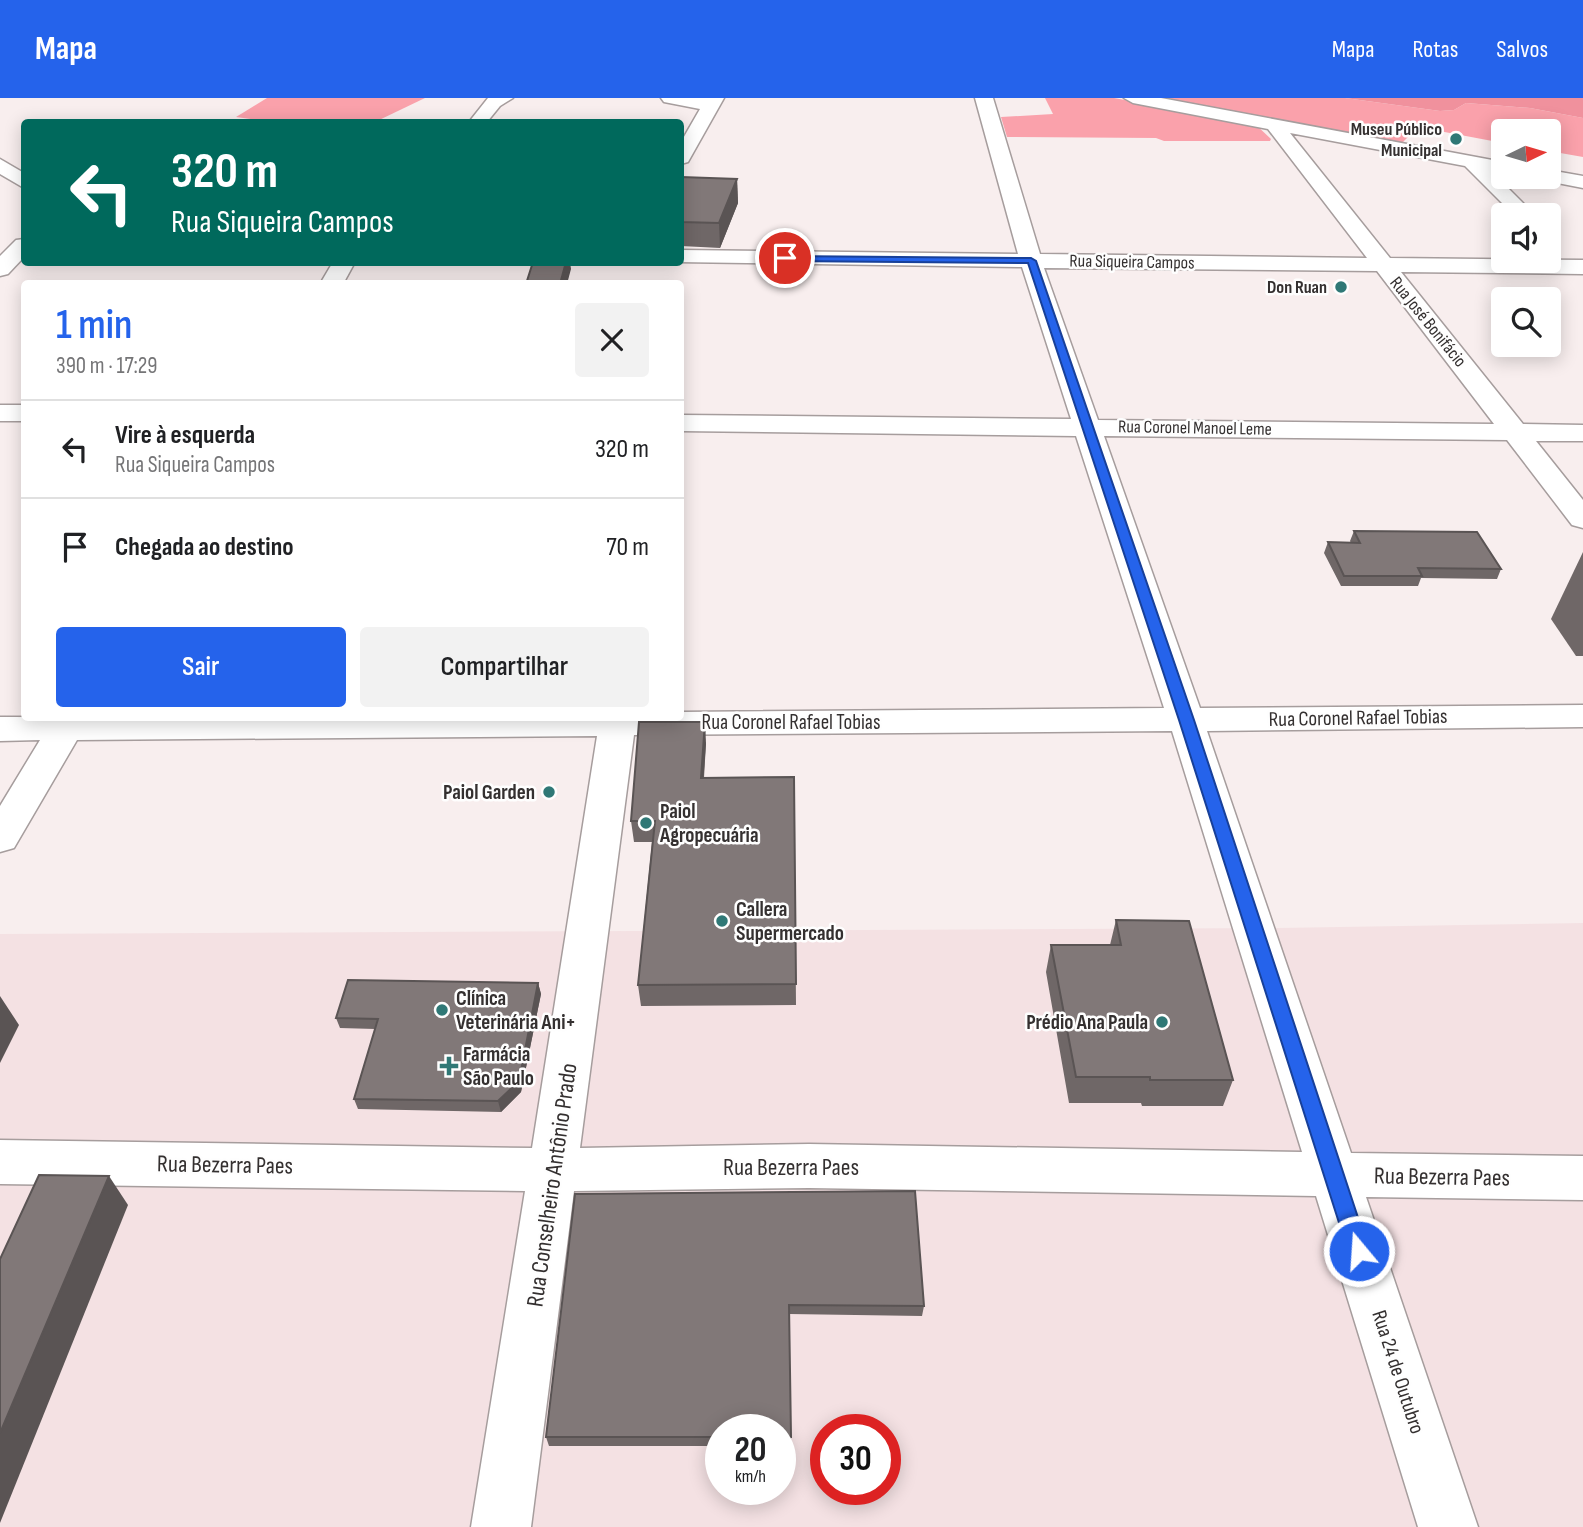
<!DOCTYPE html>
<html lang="pt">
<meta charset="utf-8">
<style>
:root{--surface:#fff;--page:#f2f2f2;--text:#202124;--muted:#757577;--line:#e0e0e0;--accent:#2563eb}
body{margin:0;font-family:"Sofia Sans Condensed",sans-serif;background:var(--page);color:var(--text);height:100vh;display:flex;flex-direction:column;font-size:26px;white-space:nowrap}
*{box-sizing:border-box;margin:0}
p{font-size:23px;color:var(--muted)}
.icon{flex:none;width:38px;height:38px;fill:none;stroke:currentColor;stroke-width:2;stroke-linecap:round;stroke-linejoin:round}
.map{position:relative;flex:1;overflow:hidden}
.details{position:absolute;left:21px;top:182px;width:663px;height:441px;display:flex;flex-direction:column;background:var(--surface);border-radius:7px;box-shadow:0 4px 18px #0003}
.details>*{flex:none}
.hud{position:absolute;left:21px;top:21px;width:663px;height:147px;border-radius:7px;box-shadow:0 4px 18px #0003;background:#00695c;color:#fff;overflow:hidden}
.needle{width:46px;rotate:85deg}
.fabs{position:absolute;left:1491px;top:21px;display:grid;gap:14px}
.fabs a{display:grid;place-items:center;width:70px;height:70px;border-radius:7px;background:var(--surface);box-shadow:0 4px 18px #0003;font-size:35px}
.speed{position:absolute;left:705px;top:1316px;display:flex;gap:14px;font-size:35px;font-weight:700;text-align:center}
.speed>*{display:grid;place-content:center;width:91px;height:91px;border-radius:50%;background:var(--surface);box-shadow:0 4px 18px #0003;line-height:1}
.speed small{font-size:18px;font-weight:400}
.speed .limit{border:10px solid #d22;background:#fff;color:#111}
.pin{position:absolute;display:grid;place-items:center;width:60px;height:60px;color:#fff;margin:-30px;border:4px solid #fff;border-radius:50%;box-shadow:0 2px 7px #0007}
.me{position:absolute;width:77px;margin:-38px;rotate:342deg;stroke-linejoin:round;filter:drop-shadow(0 0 5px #0008)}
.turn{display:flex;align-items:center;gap:24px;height:147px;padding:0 35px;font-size:32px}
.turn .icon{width:91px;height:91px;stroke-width:2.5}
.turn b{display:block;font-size:49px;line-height:60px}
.round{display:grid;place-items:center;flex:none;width:74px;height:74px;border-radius:7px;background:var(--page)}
.summary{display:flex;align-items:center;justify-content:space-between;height:119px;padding:0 35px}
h1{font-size:42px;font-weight:600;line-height:52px;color:var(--accent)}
.primary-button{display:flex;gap:14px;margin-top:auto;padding:14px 35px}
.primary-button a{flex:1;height:80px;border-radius:7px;background:var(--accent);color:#fff;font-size:28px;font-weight:600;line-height:80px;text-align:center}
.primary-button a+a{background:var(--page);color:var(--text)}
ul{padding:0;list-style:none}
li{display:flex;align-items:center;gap:21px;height:98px;padding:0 35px;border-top:2px solid var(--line)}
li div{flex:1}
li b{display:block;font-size:26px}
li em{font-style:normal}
header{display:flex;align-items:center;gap:42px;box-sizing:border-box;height:98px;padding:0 35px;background:var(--accent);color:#fff}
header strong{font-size:33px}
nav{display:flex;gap:38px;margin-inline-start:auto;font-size:24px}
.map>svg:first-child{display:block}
.built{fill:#f4e1e3;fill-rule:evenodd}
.green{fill:#faa1ab}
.forest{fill:#f0919d}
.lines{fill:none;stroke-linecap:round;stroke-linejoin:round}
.minor-casing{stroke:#a69d9d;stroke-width:3}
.minor{fill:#fff;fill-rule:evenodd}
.wall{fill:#6f6767}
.shaded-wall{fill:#5a5454}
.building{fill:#817878;stroke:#5a5454;stroke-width:2}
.route{fill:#2563eb;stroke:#184099;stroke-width:2}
.poi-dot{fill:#2f7876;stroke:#fefefe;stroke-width:2.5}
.labels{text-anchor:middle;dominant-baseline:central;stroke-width:5;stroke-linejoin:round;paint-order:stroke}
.far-poi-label{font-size:18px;font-weight:bold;fill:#343030;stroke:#fefefe;text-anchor:end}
.far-street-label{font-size:18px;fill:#343030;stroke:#fefefe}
.street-label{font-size:21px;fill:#343030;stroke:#fefefe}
.poi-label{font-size:21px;font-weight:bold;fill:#343030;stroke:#fefefe;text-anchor:start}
.near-street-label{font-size:24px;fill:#343030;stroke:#fefefe}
</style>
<header>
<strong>Mapa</strong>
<nav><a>Mapa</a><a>Rotas</a><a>Salvos</a></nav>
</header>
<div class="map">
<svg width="1583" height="1429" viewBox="0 0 1583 1429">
<rect width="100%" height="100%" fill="#f8eeee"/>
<path class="built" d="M1583,825v604h-1583v-593l1278,-6zM721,1332h59v59h-59zM826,1332h60v59h-60z"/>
<g class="green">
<path d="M267,0h158l-50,24h-103l-36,-5z"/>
<path d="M1045,0h69l141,26 16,15 -1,2h-106l-8,-3 -149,-1 -6,-20 52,-3z"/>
<path d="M1155,0h190l95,13 14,-1 12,-7 64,5 53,10v39l-34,-6v-20h-46v12l-85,-16 -18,18z"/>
</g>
<path class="forest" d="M1345,0h238v20l-53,-10 -64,-5 -12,7 -14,1z"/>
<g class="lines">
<defs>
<g id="minor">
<path d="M488,0h25l-13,8 -13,16h-18z"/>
<path d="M661,0h63l-36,64 -7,2v-22l19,-33 -36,-7z"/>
<path d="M975,0h18l47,156 327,4 -99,-129 -135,-26 -9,-5h37l342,64v12l-11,-2 43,43h-21l-49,-49 -175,-33 100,125 193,2v14l-182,-2 122,152 60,1v16h-47l47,59v28l-11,-3 -65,-85 -403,-4 96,272 383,-3v22l-376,4 144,422 232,3v44l-217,-3 112,330h-60l-102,-331 -507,-8 -235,3 -43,336h-60l54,-336 -525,-7v-44l532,8 65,-412 -520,4 -63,108 -14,4v-46l40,-66 -40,1v-24l681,1v-6l483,-4 -88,-272 -395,-5v-16l390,4 -49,-152 -345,-5h4v-12l337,4zM1044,170l333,3 117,153 -396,-4zM1172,633l130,421 -493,-8 -229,4 54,-413z"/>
<path d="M0,61l24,14v15l-24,-14z"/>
<path d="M1549,72l34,6v12l-41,-8 -2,-3h9z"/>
<path d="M24,141v18l-16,17 -8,2v-20l16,-16z"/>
<path d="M333,164h22l-12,22h-23z"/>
<rect x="0" y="307" width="24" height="16"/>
</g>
</defs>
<use href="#minor" class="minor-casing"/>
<use href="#minor" class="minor"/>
</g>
<g class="wall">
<path d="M681,79l56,2 1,24 -18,45 -39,-2z"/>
<path d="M1354,433l147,38 -4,10 -76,-1 -3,8h-77l-17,-33 4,-11 23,1 -1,-2z"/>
<path d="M1583,454v104h-7l-25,-37z"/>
<path d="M706,645l-2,35 90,-1 2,228 -155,1 -3,-21 14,-143h-18l-3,-21z"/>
<path d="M1116,822l117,160 -10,26h-81l-1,-3h-72l-23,-131 5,-27h59z"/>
<path d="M538,885l3,11 -20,98 -20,20 -143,-3 -4,-10 21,-70 -35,-1 -4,-10z"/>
<path d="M575,1096l349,112 -2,10 -133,-2 2,132h-11v-16h-59v16h-172l-3,-9z"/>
</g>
<g class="shaded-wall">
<path d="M737,81l1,24 -18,45 -1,-25z"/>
<path d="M566,164h4l1,7 -4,15h-7z"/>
<path d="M705,624l1,21 -4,56 -1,-21z"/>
<path d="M538,885l3,11 -20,98 -20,20 -3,-11z"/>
<path d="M0,898l19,29 -19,38z"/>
<path d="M109,1078l19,29 -128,318v-90z"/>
</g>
<g class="building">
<path d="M681,79l56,2 -18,44 -38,-1z"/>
<path d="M533,164h33l-6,22h-34z"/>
<path d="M1354,433l123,1 24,37 -83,-1 4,8h-78l-16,-34 32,1z"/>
<path d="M639,624h66l-4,56 93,-1 2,207 -158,1 17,-164h-24z"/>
<path d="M1116,822l73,1 44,159h-83v-3h-74l-25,-132h70z"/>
<path d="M348,882l190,3 -19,98 -21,20 -144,-2 24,-80 -42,-1z"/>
<path d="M39,1077l70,1 -109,257v-174z"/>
<path d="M915,1093l9,115 -135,-1 2,132h-11v-7h-59v7h-175l29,-243z"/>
</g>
<path class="route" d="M782,158l249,2 5,3 158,459 175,531 -3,7 -7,3 -8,-3 -3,-7 -169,-531 -151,-457 -243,-2z"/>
<g class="poi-dot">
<circle cx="1456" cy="41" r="7"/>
<circle cx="1341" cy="189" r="7"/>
<circle cx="549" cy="694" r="7"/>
<circle cx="646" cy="725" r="7"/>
<circle cx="722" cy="823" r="7"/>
<circle cx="442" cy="912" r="7"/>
<circle cx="1162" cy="924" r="7"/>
<path d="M445.5 957.5h7v7h7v7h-7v7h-7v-7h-7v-7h7z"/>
</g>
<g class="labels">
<g class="far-poi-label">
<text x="1442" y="31">Museu Público<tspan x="1442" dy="21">Municipal</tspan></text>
<text x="1327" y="189">Don Ruan</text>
</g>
<g class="far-street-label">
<text transform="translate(1132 164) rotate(1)">Rua Siqueira Campos</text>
<text transform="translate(1428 224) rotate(51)">Rua José Bonifácio</text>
<text transform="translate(1195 330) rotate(1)">Rua Coronel Manoel Leme</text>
</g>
<g class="street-label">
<text transform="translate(1358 620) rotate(-1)">Rua Coronel Rafael Tobias</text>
<text x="791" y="624">Rua Coronel Rafael Tobias</text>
<text transform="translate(1398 1274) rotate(72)">Rua 24 de Outubro</text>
</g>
<g class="poi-label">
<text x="535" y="694" text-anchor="end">Paiol Garden</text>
<text x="660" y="713">Paiol<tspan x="660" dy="24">Agropecuária</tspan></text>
<text x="736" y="811">Callera<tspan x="736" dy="24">Supermercado</tspan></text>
<text x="456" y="900">Clínica<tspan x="456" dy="24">Veterinária Ani+</tspan></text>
<text x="1148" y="924" text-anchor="end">Prédio Ana Paula</text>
<text x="463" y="956">Farmácia<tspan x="463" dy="24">São Paulo</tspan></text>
</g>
<g class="near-street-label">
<text transform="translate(225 1067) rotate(1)">Rua Bezerra Paes</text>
<text x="791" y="1069">Rua Bezerra Paes</text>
<text transform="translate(1442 1079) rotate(1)">Rua Bezerra Paes</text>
<text transform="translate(552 1087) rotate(-82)">Rua Conselheiro Antônio Prado</text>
</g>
</g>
</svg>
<div class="fabs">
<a><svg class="needle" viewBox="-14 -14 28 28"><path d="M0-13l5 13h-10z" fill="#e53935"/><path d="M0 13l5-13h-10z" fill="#757577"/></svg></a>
<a><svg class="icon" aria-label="sound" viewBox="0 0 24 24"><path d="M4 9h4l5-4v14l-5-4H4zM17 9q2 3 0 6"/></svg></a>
<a><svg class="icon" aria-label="search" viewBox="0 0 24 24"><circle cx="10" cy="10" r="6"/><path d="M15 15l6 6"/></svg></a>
</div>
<div class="speed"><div>20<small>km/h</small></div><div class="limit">30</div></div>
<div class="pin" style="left:785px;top:160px;background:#d93025"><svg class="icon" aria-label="arrive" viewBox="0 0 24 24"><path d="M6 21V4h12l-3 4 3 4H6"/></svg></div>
<svg class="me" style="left:1359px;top:1153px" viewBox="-20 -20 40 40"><circle r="17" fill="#2563eb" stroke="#fff" stroke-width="3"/><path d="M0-11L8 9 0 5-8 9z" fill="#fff"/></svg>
<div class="hud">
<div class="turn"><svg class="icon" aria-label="left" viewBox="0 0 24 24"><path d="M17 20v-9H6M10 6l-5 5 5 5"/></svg><div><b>320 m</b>Rua Siqueira Campos</div></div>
</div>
<section class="details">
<div class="summary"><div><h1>1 min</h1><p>390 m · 17:29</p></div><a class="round"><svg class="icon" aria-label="close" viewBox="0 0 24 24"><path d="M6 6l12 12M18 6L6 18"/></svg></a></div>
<ul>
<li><svg class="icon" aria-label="left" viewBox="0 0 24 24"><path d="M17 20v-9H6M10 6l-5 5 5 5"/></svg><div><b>Vire à esquerda</b><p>Rua Siqueira Campos</p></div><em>320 m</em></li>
<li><svg class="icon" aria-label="arrive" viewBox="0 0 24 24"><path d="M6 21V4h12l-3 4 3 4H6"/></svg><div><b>Chegada ao destino</b></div><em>70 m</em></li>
</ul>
<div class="primary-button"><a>Sair</a><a>Compartilhar</a></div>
</section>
</div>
